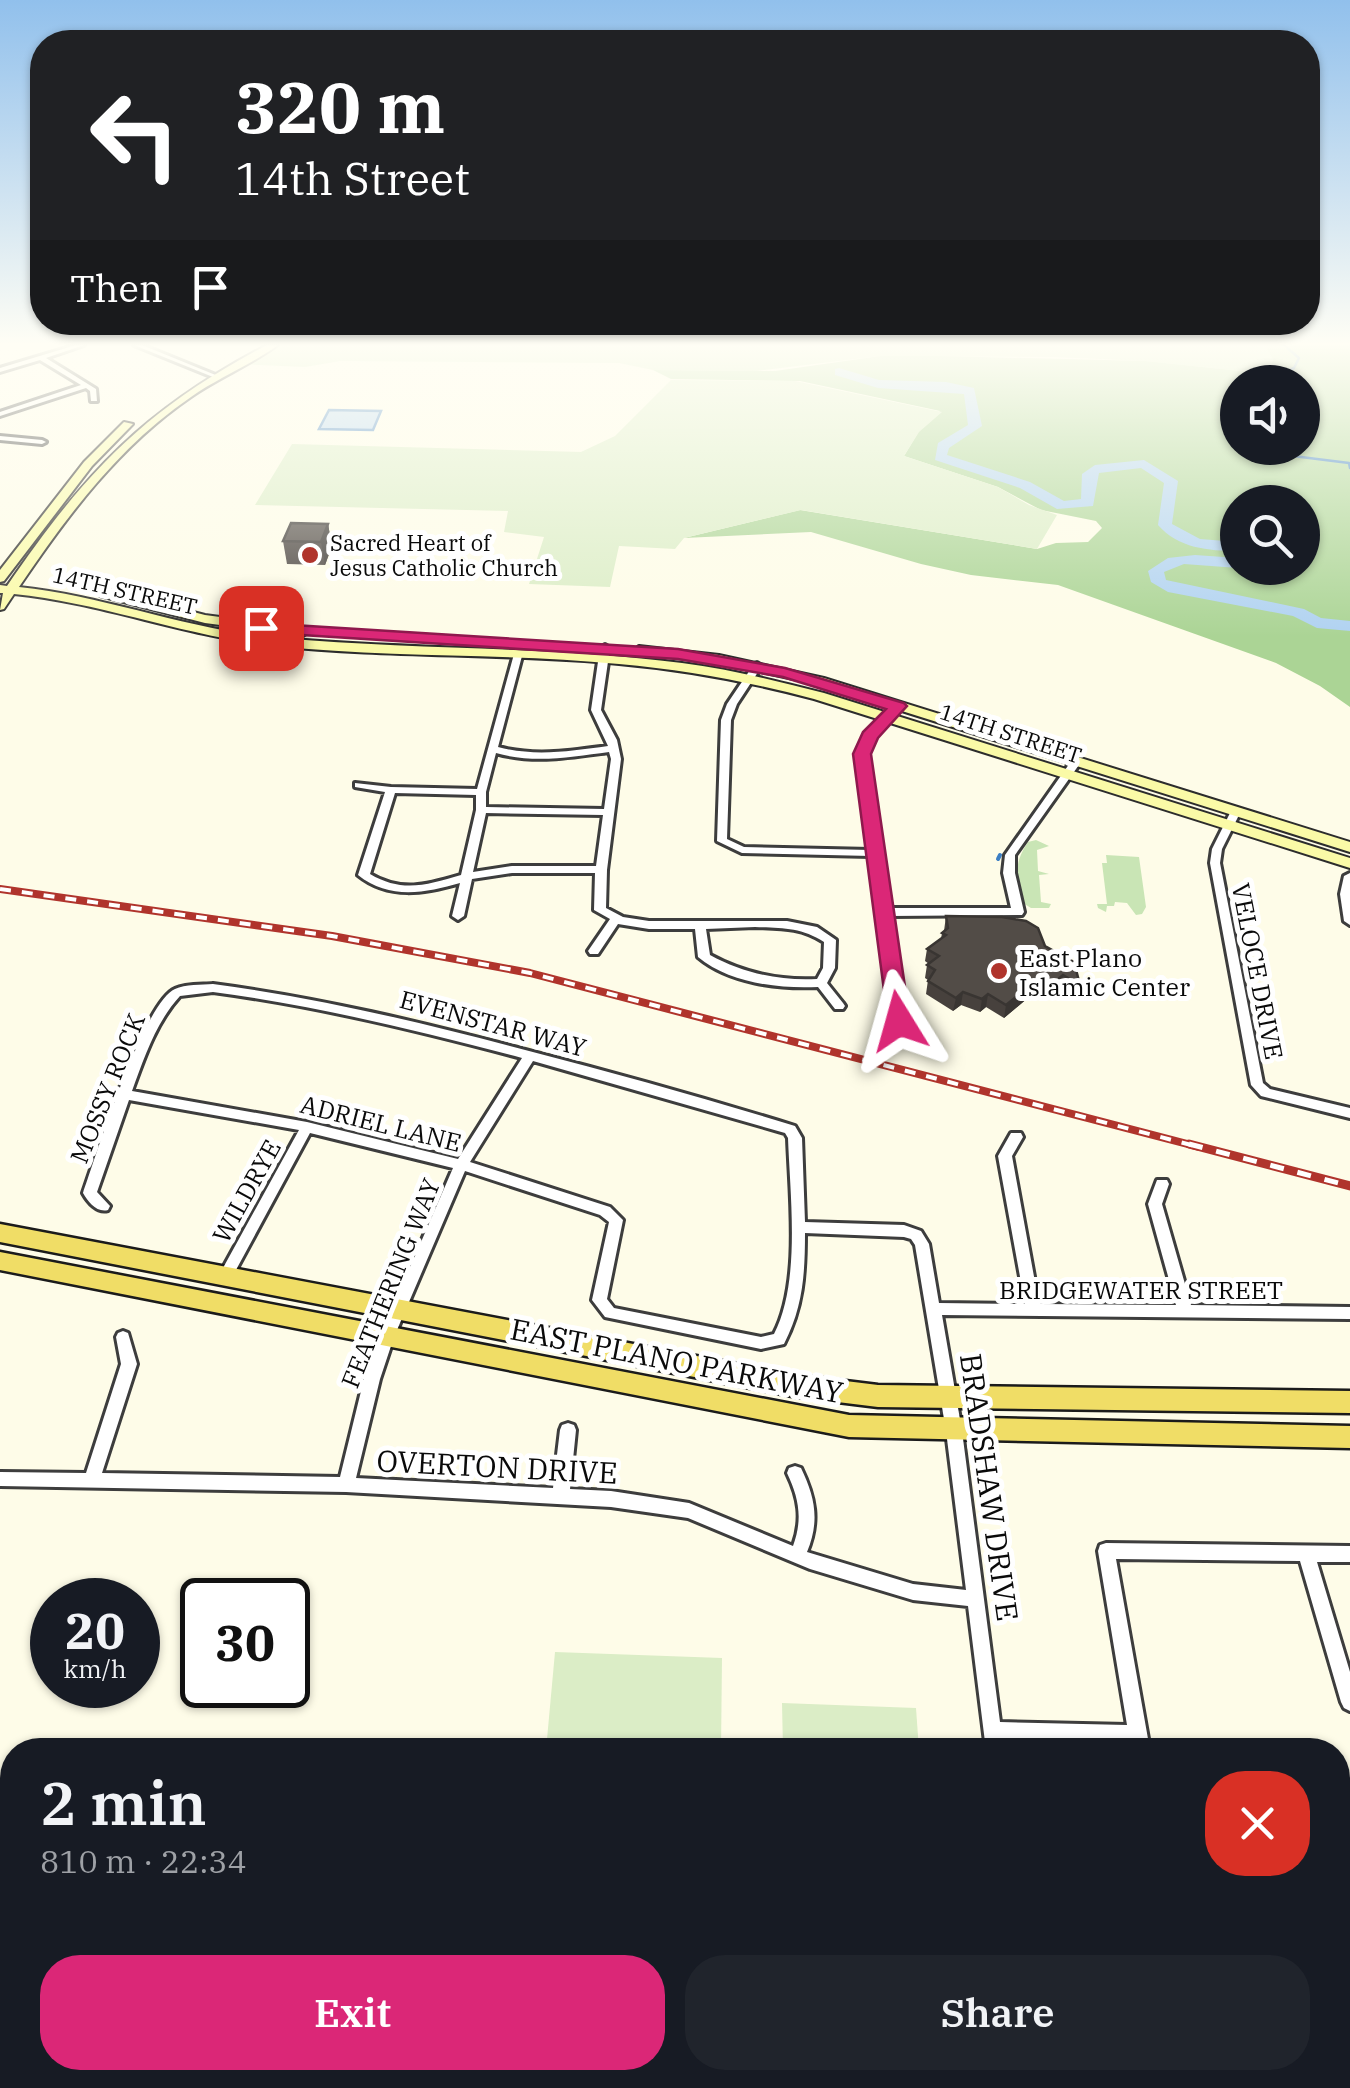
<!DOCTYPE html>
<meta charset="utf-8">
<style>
:root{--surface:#171b24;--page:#20242c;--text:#f1f3f6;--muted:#9ea1a6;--accent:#db2777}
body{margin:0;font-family:"IBM Plex Serif",serif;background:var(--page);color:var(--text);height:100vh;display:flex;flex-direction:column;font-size:38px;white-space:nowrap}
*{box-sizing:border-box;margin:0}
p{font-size:32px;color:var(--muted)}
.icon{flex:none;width:55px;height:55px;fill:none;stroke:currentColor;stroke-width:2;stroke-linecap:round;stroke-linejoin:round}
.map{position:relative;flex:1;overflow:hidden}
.panel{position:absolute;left:0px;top:1738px;width:1350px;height:352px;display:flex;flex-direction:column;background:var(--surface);border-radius:40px 40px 0 0;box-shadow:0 2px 8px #0004}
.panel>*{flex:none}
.guide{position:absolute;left:30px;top:30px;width:1290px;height:305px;border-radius:40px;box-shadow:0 2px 8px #0004;background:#202124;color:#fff;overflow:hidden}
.buttons{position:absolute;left:1220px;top:365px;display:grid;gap:20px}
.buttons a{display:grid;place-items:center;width:100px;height:100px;border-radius:50%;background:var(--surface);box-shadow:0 2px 8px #0004;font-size:50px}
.speed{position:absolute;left:30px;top:1578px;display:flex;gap:20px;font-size:50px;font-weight:700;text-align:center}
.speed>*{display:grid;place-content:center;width:130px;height:130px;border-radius:50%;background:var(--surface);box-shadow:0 2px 8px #0004;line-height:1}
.speed small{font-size:25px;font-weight:400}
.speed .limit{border:5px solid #111;border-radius:15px;background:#fff;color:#111}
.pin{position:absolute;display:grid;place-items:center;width:85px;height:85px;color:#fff;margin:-42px;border-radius:20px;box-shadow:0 5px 15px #0006}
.me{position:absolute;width:110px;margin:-55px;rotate:352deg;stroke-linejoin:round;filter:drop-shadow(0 0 8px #0008)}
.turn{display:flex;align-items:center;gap:35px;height:210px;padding:0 40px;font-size:45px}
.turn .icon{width:130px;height:130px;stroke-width:2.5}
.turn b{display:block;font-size:70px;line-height:85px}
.then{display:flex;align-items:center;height:95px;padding:0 40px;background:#0003;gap:20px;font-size:38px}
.round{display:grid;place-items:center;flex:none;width:105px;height:105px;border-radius:40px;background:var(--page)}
.summary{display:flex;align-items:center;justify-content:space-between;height:170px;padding:0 40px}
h1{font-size:60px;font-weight:600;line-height:75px}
.primary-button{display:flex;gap:20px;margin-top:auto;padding:20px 40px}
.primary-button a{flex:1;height:115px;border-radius:40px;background:var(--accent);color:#fff;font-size:40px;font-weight:600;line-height:115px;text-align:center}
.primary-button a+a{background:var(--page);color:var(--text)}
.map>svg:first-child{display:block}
.green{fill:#c9e5b5}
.forest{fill:#abd495;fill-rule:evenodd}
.pitch{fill:#dbedc6}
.water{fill:#b0d2f1;stroke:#3c7fc4;stroke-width:2.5}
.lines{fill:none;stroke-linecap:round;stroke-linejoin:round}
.stream-far1{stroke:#3c7fc4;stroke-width:2.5}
.stream{stroke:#3c7fc4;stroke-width:4}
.river{fill:#b0d2f1;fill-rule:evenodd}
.street-casing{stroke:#3d3d3d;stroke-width:6}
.secondary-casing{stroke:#2c2c2c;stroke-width:4}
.primary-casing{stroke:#1b1b1b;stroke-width:5}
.street{fill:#fff;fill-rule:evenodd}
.secondary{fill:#fafaa7;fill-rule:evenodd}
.primary{fill:#f0dd66;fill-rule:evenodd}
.rail-far1-casing{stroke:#b0342c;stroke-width:8}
.rail-casing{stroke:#b0342c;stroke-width:9}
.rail-far1{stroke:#fff;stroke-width:4;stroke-dasharray:11;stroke-linecap:butt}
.rail{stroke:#fff;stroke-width:5;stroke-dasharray:14;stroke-linecap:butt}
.wall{fill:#47413d}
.shaded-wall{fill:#393532}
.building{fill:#524c47;stroke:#393532;stroke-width:2.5}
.route{fill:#db2777;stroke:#8e194d;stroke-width:2.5}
.poi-dot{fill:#b0342c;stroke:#fff;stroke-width:4}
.labels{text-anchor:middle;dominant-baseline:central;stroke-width:10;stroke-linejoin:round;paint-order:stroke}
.far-poi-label{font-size:22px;fill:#0a0a0a;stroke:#fff;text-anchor:start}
.far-street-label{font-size:22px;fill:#0a0a0a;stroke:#fff}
.poi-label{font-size:25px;fill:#0a0a0a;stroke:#fff;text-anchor:start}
.street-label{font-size:25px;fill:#0a0a0a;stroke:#fff}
.near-street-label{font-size:30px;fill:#0a0a0a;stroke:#fff}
</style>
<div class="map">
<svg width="1350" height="2088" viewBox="0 0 1350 2088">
<rect width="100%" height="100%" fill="#fefce8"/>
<g class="green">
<path d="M279,345h986l8,15 -3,7 -10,6 -114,-12 -93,-4 -173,-1 -125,15 -102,-1 -34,-7 -279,-2 -35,6 -65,-3z"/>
<path d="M1036,840l13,6 -12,4 1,21 11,3 -10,1 2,27 10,2 -2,4h-18l-8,-5c-7,-25 -10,-39 5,-61z"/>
<path d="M1106,855l33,2 7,50 -4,7 -6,1 -9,-12 -12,-1 -1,4h-7l-1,6 -8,-4 -1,-4h10l-5,-41h5z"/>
</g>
<path class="forest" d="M1265,345h85v362l-30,-21 -44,-23 -218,-78 -87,-10 -50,-11 -110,-32 -127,6 116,-28 237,39 19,-6 32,-1 14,-14 -6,-7 -55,-11 -43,-23 -94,-31 15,-25 21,-20 -140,-30 -129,-2 -18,-9 122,1 105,-15h61l205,5 114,12 10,-6 3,-7zM1238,382h64v66h-64zM1238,502h64v66h-64z"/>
<g class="pitch">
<path d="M671,380l124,1 147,31 -23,20 -15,24 94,31 31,18 28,10 -20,34 -236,-39 -117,28 -9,11 -56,-3 -9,41 -81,-3 15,-47 -40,-5 4,-21 -253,-6 37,-61 289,8 34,-16z"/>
<path d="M555,1652l167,6 -1,92h-175z"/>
<path d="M782,1703l134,5 3,42h-136z"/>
<rect x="586" y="2078" width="151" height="10"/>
</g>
<path class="water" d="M329,410l52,1 -8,19 -54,-1z"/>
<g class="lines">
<g class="stream-far1">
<path d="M1265,382l29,-14 5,-10 -15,-13"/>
<path d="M1238,407l-7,10 7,3"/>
<path d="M1277,448l8,7 64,8 1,5"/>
</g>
<path class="stream" d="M998,859l2,-4"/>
<g class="river">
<path d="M839,368l40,12 67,2 28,6 8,38 -33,22 -2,7 83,27 34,19 17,-2 1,-25 13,-9 49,-5 34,21 -6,43 28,15 38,3v9c-30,0 -60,-3 -80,-26l6,-42 -23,-15 -42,5 -6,33 -36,3 -37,-21 -85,-28 3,-17 30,-18 -4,-31 -86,-6 -43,-13v-6z"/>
<path d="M1195,555l43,3v10l-54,-4 -20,8 2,8 138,29 17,9 29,3v10l-33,-3 -24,-12 -125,-24 -17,-10 -3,-11 20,-13z"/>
<path d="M1259,568h32c-7,7 -27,8 -32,0z"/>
</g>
<defs>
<g id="street">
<path d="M76,345h8l-38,13 50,31 1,12h-6l-1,-10 -4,-3 -86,28v-4l81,-27 -41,-25 -40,12v-4z"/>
<path d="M134,345h8l76,31 -5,1z"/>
<path d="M0,436l42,4 4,2 -4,2 -42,-4z"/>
<path d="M605,645l5,3 -9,62 16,30 4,19 -14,111 -1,38 17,9 26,4h138l30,6 19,13 -1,28 -8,15 16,20 2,3 -2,3h-8l-17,-22c-39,2 -89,-4 -120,-30l-3,-28h-46l-31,-5 -20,30h-8l-2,-3 22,-32 -16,-9 1,-37h-83l-40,6 -8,37 -6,4 -6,-4 8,-33c-35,10 -71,17 -102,-8l27,-83 -30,-5v-4l36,4 86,2 37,-135h6l2,2 -24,91c37,10 73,4 110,-1l-17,-36 9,-62zM609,752l2,7 -7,50 -118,-2v-15l10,-39c38,11 75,4 113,-1zM395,793l81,2v15l-15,65c-34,10 -59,18 -91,-1zM486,813l117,2 -7,51h-84l-39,6zM755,927c26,1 46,0 69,15l-1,26 -6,11c-38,2 -74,-6 -107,-24l-4,-26z"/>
<path d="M757,663l5,3 -25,38 -6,16 -4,119 17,8 126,3 -13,-96 8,-20 30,-30h6v4l-27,29 -7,17 22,154h122l-8,-35 2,-18 67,-95 4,-1 5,3 -66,93v18l9,39 -2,3 -132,1 15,105 -2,3h-8l-2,-3 -22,-165 -129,-3 -25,-12 4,-121 6,-16 27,-40z"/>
<path d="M1236,808l5,3 -19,38 -2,14 43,220 7,6 80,19v10l-89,-22 -10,-11 -41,-222 2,-14 19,-38z"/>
<path d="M1350,873v52l-6,-4 -4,-27 4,-18z"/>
<path d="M213,984c107,14 211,39 316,67 89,23 178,48 266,75l7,12 3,84 99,3 17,6 8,13 10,59 86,1 -27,-148 13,-23h10l2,4 -11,19 27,148 137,1 -28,-101 9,-24h10l2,4 -7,20 29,101 159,2v12l-408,-4 20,116 38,291 127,3 -29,-174 2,-6 6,-2 244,3v16h-33l33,110v39l-6,-3 -3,-6 -41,-141 -184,-2 34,191h-18l-1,-7 -128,-3 1,10h-18l-18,-144 -55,-6 -103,-31 -122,-51 -77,-11 -265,-15 -346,-6v-14l86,1 35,-109 -5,-27 2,-4 5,-2 5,2 9,31 -35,109 238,4 24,-98 16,-42 73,-169 -143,-35 -80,148 -5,2 -5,-2 -2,-4 81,-147 -170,-30 -32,92 13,14 -2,4c-11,3 -20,-8 -25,-17 13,-37 61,-191 92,-204 10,-5 27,-4 38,-5zM213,992c105,14 207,39 309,66l-64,101 -151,-37 -175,-31c12,-33 24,-69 48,-95zM533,1061l252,72 3,5c2,58 13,144 -14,196l-13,3 -147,-29 -7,-9 16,-79 -13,-13 -140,-45zM465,1171l135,44 9,7 -17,78 13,17 156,32 23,-5c19,-37 21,-70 21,-111l99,4 7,2 4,6 31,186 20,159 -53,-6 -106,-32c13,-31 8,-55 -6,-84l-6,-2 -6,2 -2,5c12,25 16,46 6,73l-104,-43 -78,-12 -41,-2 6,-59 -2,-5 -6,-2 -6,2 -2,5 -7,58 -197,-10 24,-99 14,-42z"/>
<path d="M1350,1924v20l-12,1v-20z"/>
<path d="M1026,2078h21l3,10h-22z"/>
</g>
<g id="secondary">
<path d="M267,345h11c-27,20 -60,33 -87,52 -72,49 -124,119 -172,190 88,9 172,44 261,51 134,12 269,8 402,25 48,6 95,18 142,30l526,165v10l-536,-169c-64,-17 -128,-29 -195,-35 -114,-11 -229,-6 -343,-18 -89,-9 -173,-43 -262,-52l-10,15 -4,1 3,-17h-3v-8l7,1c77,-113 138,-177 260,-241z"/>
<path d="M124,422l9,2 -41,42 -88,115 -4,1v-12l84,-108z"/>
<path d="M104,589l101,26 98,13 6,4 -6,4 -98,-13 -105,-27v-6z"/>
<path d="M639,646l80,9 105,23 526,164v10l-534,-168 -97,-21 -85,-10 -1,-3z"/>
</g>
<g id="primary">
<path d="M0,1224l797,151 81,10 472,6v22l-472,-6 -81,-10 -797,-155z"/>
<path d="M0,1252l849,163 501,11v22l-501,-11 -849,-167z"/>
</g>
</defs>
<use href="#street" class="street-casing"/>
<use href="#secondary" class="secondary-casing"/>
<use href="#primary" class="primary-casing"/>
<use href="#street" class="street"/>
<use href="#secondary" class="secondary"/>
<use href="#primary" class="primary"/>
<defs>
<path id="rail-far1" d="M0,889l332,47 198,37 669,174"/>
<path id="rail" d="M1189,1144l161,42"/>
</defs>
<use href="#rail-far1" class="rail-far1-casing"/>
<use href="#rail" class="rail-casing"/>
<use href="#rail-far1" class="rail-far1"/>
<use href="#rail" class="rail"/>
</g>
<g class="wall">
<path d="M328,524l4,22 -7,19 -38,-1 -4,-23z"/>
<path d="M946,916l99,30 35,39 -4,13 -16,-10 -13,11 -7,-4 -11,2 -25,21 -18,-11 -6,5 -19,-7 -8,6 -27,-17 2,-14 -3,-2 2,-13 2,-1 -4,-3 2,-12 14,-10 1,-6 2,-2z"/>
</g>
<g class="shaded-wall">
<path d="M328,524l4,22 -7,19 -4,-23z"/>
<path d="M1063,975l-3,13 -13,11 3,-13z"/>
<path d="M1043,982l-3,13 -11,2 -25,21 2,-13 26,-21z"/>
<path d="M963,992l-2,13 -8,6 3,-13z"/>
<path d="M988,994l-2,13 -6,5 2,-13z"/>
</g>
<g class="building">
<path d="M291,523l37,1 -7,18 -38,-1z"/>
<path d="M946,916l56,1 24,4 12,7 7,18 29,16 6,23 -17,-10 -13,11 -7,-4 -11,2 -26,21 -18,-11 -6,5 -19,-7 -7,6 -28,-17 7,-11 -8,-5 12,-9 -12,-7 19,-14 -4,-2 6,-5z"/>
</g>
<linearGradient id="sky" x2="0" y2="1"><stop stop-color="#91c0ec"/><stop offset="0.54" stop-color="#fffef5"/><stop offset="1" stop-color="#fffef5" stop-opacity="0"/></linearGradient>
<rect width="1350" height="637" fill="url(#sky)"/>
<path class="route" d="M261,623l417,26 107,19 119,35 3,3 -29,32 -7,16 39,267 -3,5 -8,3 -11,-8 -35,-267 10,-22 23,-23 -103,-32 -105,-18 -423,-27 -2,-4z"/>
<g class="poi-dot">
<circle cx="310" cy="555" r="10"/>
<circle cx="999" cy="971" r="10"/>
</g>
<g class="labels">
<g class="far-poi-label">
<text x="330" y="542">Sacred Heart of<tspan x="330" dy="25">Jesus Catholic Church</tspan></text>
</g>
<g class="far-street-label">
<text transform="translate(125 590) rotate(13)">14TH STREET</text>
<text transform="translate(1011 733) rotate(18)">14TH STREET</text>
</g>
<g class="poi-label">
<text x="1019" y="957">East Plano<tspan x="1019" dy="29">Islamic Center</tspan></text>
</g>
<g class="street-label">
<text transform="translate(1258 971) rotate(79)">VELOCE DRIVE</text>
<text transform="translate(493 1023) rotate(15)">EVENSTAR WAY</text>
<text transform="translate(107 1088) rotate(-68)">MOSSY ROCK</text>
<text transform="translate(381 1123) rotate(14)">ADRIEL LANE</text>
<text transform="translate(246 1191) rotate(-61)">WILDRYE</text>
<text transform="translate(390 1283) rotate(-68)">FEATHERING WAY</text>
<text x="1141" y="1289">BRIDGEWATER STREET</text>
</g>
<g class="near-street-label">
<text transform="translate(677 1360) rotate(11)">EAST PLANO PARKWAY</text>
<text transform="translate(497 1466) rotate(3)">OVERTON DRIVE</text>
<text transform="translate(990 1487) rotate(82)">BRADSHAW DRIVE</text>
</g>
</g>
</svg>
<div class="buttons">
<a><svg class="icon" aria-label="sound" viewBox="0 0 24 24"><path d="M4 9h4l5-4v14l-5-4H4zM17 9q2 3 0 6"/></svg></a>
<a><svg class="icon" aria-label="search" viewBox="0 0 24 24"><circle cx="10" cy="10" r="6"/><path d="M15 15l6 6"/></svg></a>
</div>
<div class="speed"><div>20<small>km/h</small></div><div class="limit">30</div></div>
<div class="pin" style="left:261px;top:628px;background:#d93025"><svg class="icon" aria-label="arrive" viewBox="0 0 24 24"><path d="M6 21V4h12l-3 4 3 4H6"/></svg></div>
<svg class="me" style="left:899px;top:1021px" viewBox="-20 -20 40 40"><path d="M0-17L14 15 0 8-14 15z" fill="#db2777" stroke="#fff" stroke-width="4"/></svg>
<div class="guide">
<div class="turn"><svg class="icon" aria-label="left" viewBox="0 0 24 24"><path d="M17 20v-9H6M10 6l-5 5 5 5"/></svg><div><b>320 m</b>14th Street</div></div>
<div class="then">Then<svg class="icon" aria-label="arrive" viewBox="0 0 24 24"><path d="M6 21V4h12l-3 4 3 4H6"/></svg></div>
</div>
<section class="panel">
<div class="summary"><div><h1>2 min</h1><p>810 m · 22:34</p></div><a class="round" style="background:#d93025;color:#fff"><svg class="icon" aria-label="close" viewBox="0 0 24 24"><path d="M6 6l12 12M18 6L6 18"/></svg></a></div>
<div class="primary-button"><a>Exit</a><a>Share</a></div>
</section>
</div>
